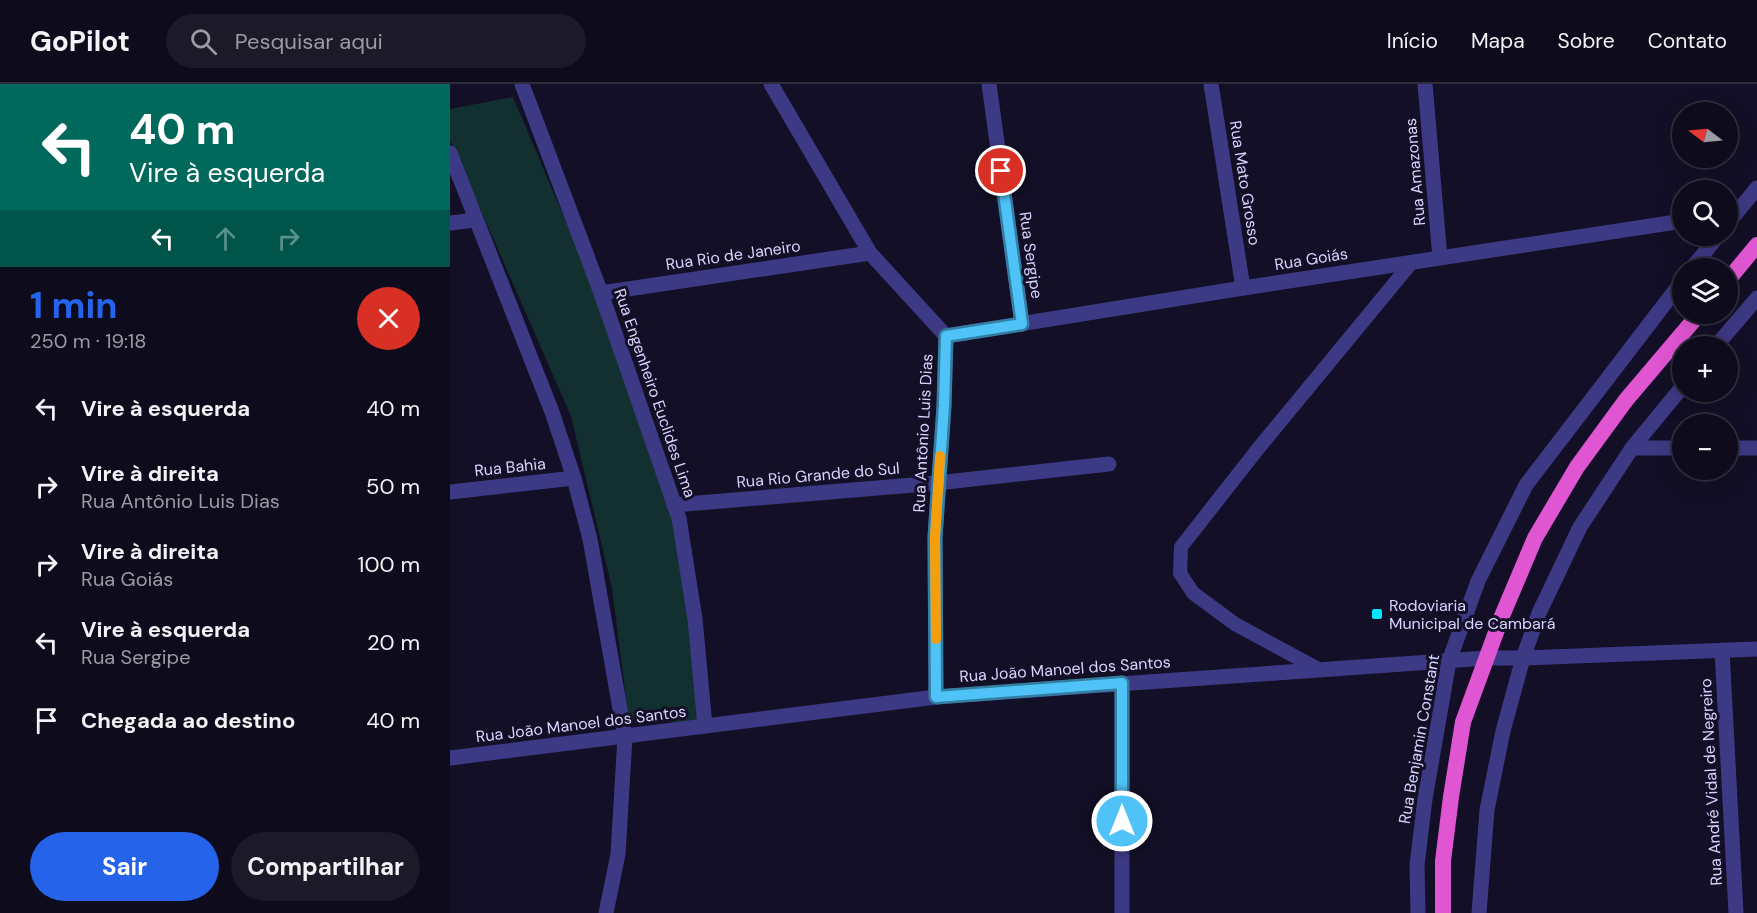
<!DOCTYPE html>
<html lang="pt">
<meta charset="utf-8">
<style>
:root{--surface:#0e0b1c;--page:#1c1929;--text:#f1f3f6;--muted:#9b9ba3;--line:#2e2b3b;--accent:#2563eb}
body{margin:0;font-family:"DM Sans",sans-serif;background:var(--page);color:var(--text);height:100vh;display:flex;flex-direction:column;font-size:22px;white-space:nowrap}
*{box-sizing:border-box;margin:0}
p{font-size:20px;color:var(--muted)}
.icon{flex:none;width:33px;height:33px;fill:none;stroke:currentColor;stroke-width:2;stroke-linecap:round;stroke-linejoin:round}
.map{position:relative;flex:1;overflow:hidden}
.details{display:flex;flex-direction:column;background:var(--surface);width:450px}
.details>*{flex:none}
.guide{background:#00695c;color:#fff;overflow:hidden}
.needle{width:39px;rotate:286deg}
.buttons{position:absolute;left:1222px;top:18px;display:grid;gap:12px}
.buttons a{display:grid;place-items:center;width:66px;height:66px;border-radius:50%;background:var(--surface);box-shadow:0 6px 24px #0002,0 0 0 2px var(--line);font-size:30px}
.pin{position:absolute;display:grid;place-items:center;width:51px;height:51px;color:#fff;margin:-26px;border:3px solid #fff;border-radius:50%;box-shadow:0 2px 6px #0007}
.me{position:absolute;width:66px;margin:-33px;rotate:0deg;stroke-linejoin:round;filter:drop-shadow(0 0 4px #0008)}
.turn{display:flex;align-items:center;gap:21px;height:126px;padding:0 30px;font-size:27px}
.turn .icon{width:78px;height:78px;stroke-width:2.5}
.turn b{display:block;font-size:42px;line-height:51px}
.lanes{display:flex;align-items:center;height:57px;padding:0 30px;background:#0003;justify-content:center;gap:30px;direction:ltr}
.lanes .off{opacity:.35}
.round{display:grid;place-items:center;flex:none;width:63px;height:63px;border-radius:32px;background:var(--page)}
.summary{display:flex;align-items:center;justify-content:space-between;height:102px;padding:0 30px}
h1{font-size:36px;font-weight:700;line-height:45px;color:var(--accent)}
.cta{display:flex;gap:12px;margin-top:auto;padding:12px 30px}
.cta a{flex:1;height:69px;border-radius:36px;background:var(--accent);color:#fff;font-size:24px;font-weight:700;line-height:69px;text-align:center}
.cta a+a{background:var(--page);color:var(--text)}
ul{padding:0;list-style:none}
li{display:flex;align-items:center;gap:18px;height:78px;padding:0 30px}
li div{flex:1}
li b{display:block;font-size:22px}
li em{font-style:normal}
header{display:flex;align-items:center;gap:36px;box-sizing:border-box;height:84px;padding:0 30px;background:var(--surface);border-bottom:2px solid var(--line)}
header strong{font-size:28px}
nav{display:flex;gap:33px;margin-inline-start:auto;font-size:21px}
.search{width:420px;height:54px;background:var(--page);display:flex;align-items:center;gap:15px;box-sizing:border-box;padding:0 21px;border-radius:33px;color:var(--muted);font-size:22px}
main{display:flex;flex:1;min-height:0}
.map>svg:first-child{display:block}
.green{fill:#12302f}
.lines{fill:none;stroke-linecap:round;stroke-linejoin:round}
.service{stroke:#3d3a85;stroke-width:14}
.minor{stroke:#3d3a85;stroke-width:15}
.trunk{stroke:#e055d1;stroke-width:16}
.route-casing{stroke:#337fa1;stroke-width:15}
.route{stroke:#4fc3f7;stroke-width:10}
.slow{stroke:#f59e0b;stroke-width:10}
.poi-dot{fill:#00e5ff;stroke:#130f26;stroke-width:2}
.labels{text-anchor:middle;dominant-baseline:central;stroke-width:6;stroke-linejoin:round;paint-order:stroke}
.street-label{font-size:16px;fill:#d9d4ff;stroke:#130f26}
.poi-label{font-size:16px;fill:#d9d4ff;stroke:#130f26;text-anchor:start}
</style>
<header>
<strong>GoPilot</strong>
<div class="search"><svg class="icon" aria-label="search" viewBox="0 0 24 24"><circle cx="10" cy="10" r="6"/><path d="M15 15l6 6"/></svg>Pesquisar aqui</div>
<nav><a>Início</a><a>Mapa</a><a>Sobre</a><a>Contato</a></nav>
</header>
<main>
<section class="details">
<div class="guide">
<div class="turn"><svg class="icon" aria-label="left" viewBox="0 0 24 24"><path d="M17 20v-9H6M10 6l-5 5 5 5"/></svg><div><b>40 m</b>Vire à esquerda</div></div>
<div class="lanes"><svg class="icon" aria-label="left" viewBox="0 0 24 24"><path d="M17 20v-9H6M10 6l-5 5 5 5"/></svg><svg class="icon off" aria-label="ahead" viewBox="0 0 24 24"><path d="M12 20V5M6 11l6-6 6 6"/></svg><svg class="icon off" aria-label="right" viewBox="0 0 24 24"><path d="M7 20v-9h11M14 6l5 5-5 5"/></svg></div>
</div>
<div class="summary"><div><h1>1 min</h1><p>250 m · 19:18</p></div><a class="round" style="background:#d93025;color:#fff"><svg class="icon" aria-label="close" viewBox="0 0 24 24"><path d="M6 6l12 12M18 6L6 18"/></svg></a></div>
<ul>
<li><svg class="icon" aria-label="left" viewBox="0 0 24 24"><path d="M17 20v-9H6M10 6l-5 5 5 5"/></svg><div><b>Vire à esquerda</b></div><em>40 m</em></li>
<li><svg class="icon" aria-label="right" viewBox="0 0 24 24"><path d="M7 20v-9h11M14 6l5 5-5 5"/></svg><div><b>Vire à direita</b><p>Rua Antônio Luis Dias</p></div><em>50 m</em></li>
<li><svg class="icon" aria-label="right" viewBox="0 0 24 24"><path d="M7 20v-9h11M14 6l5 5-5 5"/></svg><div><b>Vire à direita</b><p>Rua Goiás</p></div><em>100 m</em></li>
<li><svg class="icon" aria-label="left" viewBox="0 0 24 24"><path d="M17 20v-9H6M10 6l-5 5 5 5"/></svg><div><b>Vire à esquerda</b><p>Rua Sergipe</p></div><em>20 m</em></li>
<li><svg class="icon" aria-label="arrive" viewBox="0 0 24 24"><path d="M6 21V4h12l-3 4 3 4H6"/></svg><div><b>Chegada ao destino</b></div><em>40 m</em></li>
</ul>
<div class="cta"><a>Sair</a><a>Compartilhar</a></div>
</section>
<div class="map">
<svg width="1307" height="829" viewBox="0 0 1307 829">
<rect width="100%" height="100%" fill="#130f26"/>
<path class="green" d="M63,13l84,198 77,225 16,99 9,103h-70l-17,-134 -41,-172 -121,-276v-31z"/>
<g class="lines">
<path class="service" d="M870,586l-85,-46 -42,-31 -13,-20 1,-26 76,-97 155,-188"/>
<g class="minor">
<path d="M72,0l79,209 78,225 16,101 10,107"/>
<path d="M321,0l99,169 76,83 -2,70 -9,132 1,159"/>
<path d="M539,0l33,240"/>
<path d="M761,0l32,204"/>
<path d="M975,0l15,174"/>
<path d="M0,69l102,259 22,66 16,61 35,198 -7,117 -12,59"/>
<path d="M0,139l25,-3"/>
<path d="M1278,139l29,-35"/>
<path d="M1242,184l26,-32"/>
<path d="M151,209l269,-40"/>
<path d="M496,252l297,-48 440,-67"/>
<path d="M1266,262l41,-48"/>
<path d="M1182,364h51"/>
<path d="M1278,364h29"/>
<path d="M0,408l124,-14"/>
<path d="M224,421l263,-22 172,-19"/>
<path d="M1272,566l14,263"/>
<path d="M672,599v230"/>
<path d="M0,674l486,-61 551,-39h36l234,-9"/>
<path d="M968,829l-1,-48 8,-66 24,-138 29,-80 48,-96 157,-205"/>
<path d="M1029,829l8,-103 16,-79 20,-73 16,-45 41,-86 52,-79 51,-62"/>
</g>
<g class="trunk">
<path d="M1278,196l29,-35"/>
<path d="M993,829v-52l8,-64 12,-75 39,-106 33,-78 42,-71 49,-67 73,-86"/>
</g>
</g>
<g class="lines">
<defs>
<path id="route" d="M551,87l21,153 -76,12 -2,70 -9,131 1,160 186,-14v138"/>
</defs>
<use href="#route" class="route-casing"/>
<use href="#route" class="route"/>
<path class="slow" d="M486,555l-1,-102 5,-81"/>
</g>
<rect class="poi-dot" x="921" y="524" width="12" height="12" rx="3"/>
<g class="labels">
<g class="street-label">
<text transform="translate(965 88) rotate(-95)">Rua Amazonas</text>
<text transform="translate(795 99) rotate(81)">Rua Mato Grosso</text>
<text transform="translate(283 171) rotate(-8)">Rua Rio de Janeiro</text>
<text transform="translate(581 171) rotate(82)">Rua Sergipe</text>
<text transform="translate(861 175) rotate(-9)">Rua Goiás</text>
<text transform="translate(205 309) rotate(71)">Rua Engenheiro Euclides Lima</text>
<text transform="translate(473 349) rotate(-87)">Rua Antônio Luis Dias</text>
<text transform="translate(60 383) rotate(-6)">Rua Bahia</text>
<text transform="translate(368 391) rotate(-5)">Rua Rio Grande do Sul</text>
<text transform="translate(615 585) rotate(-4)">Rua João Manoel dos Santos</text>
<text transform="translate(131 640) rotate(-7)">Rua João Manoel dos Santos</text>
<text transform="translate(969 655) rotate(-80)">Rua Benjamin Constant</text>
<text transform="translate(1261 698) rotate(-93)">Rua André Vidal de Negreiro</text>
</g>
<g class="poi-label">
<text x="939" y="521">Rodoviaria<tspan x="939" dy="18">Municipal de Cambará</tspan></text>
</g>
</g>
</svg>
<div class="buttons">
<a><svg class="needle" viewBox="-14 -14 28 28"><path d="M0-13l5 13h-10z" fill="#e53935"/><path d="M0 13l5-13h-10z" fill="#9b9ba3"/></svg></a>
<a><svg class="icon" aria-label="search" viewBox="0 0 24 24"><circle cx="10" cy="10" r="6"/><path d="M15 15l6 6"/></svg></a>
<a><svg class="icon" aria-label="layers" viewBox="0 0 24 24"><path d="M12 4l9 5-9 5-9-5zM3 14l9 5 9-5"/></svg></a>
<a>+</a>
<a>−</a>
</div>
<div class="pin" style="left:551px;top:87px;background:#d93025"><svg class="icon" aria-label="arrive" viewBox="0 0 24 24"><path d="M6 21V4h12l-3 4 3 4H6"/></svg></div>
<svg class="me" style="left:672px;top:737px" viewBox="-20 -20 40 40"><circle r="17" fill="#4fc3f7" stroke="#fff" stroke-width="3"/><path d="M0-11L8 9 0 5-8 9z" fill="#fff"/></svg>
</div>
</main>
